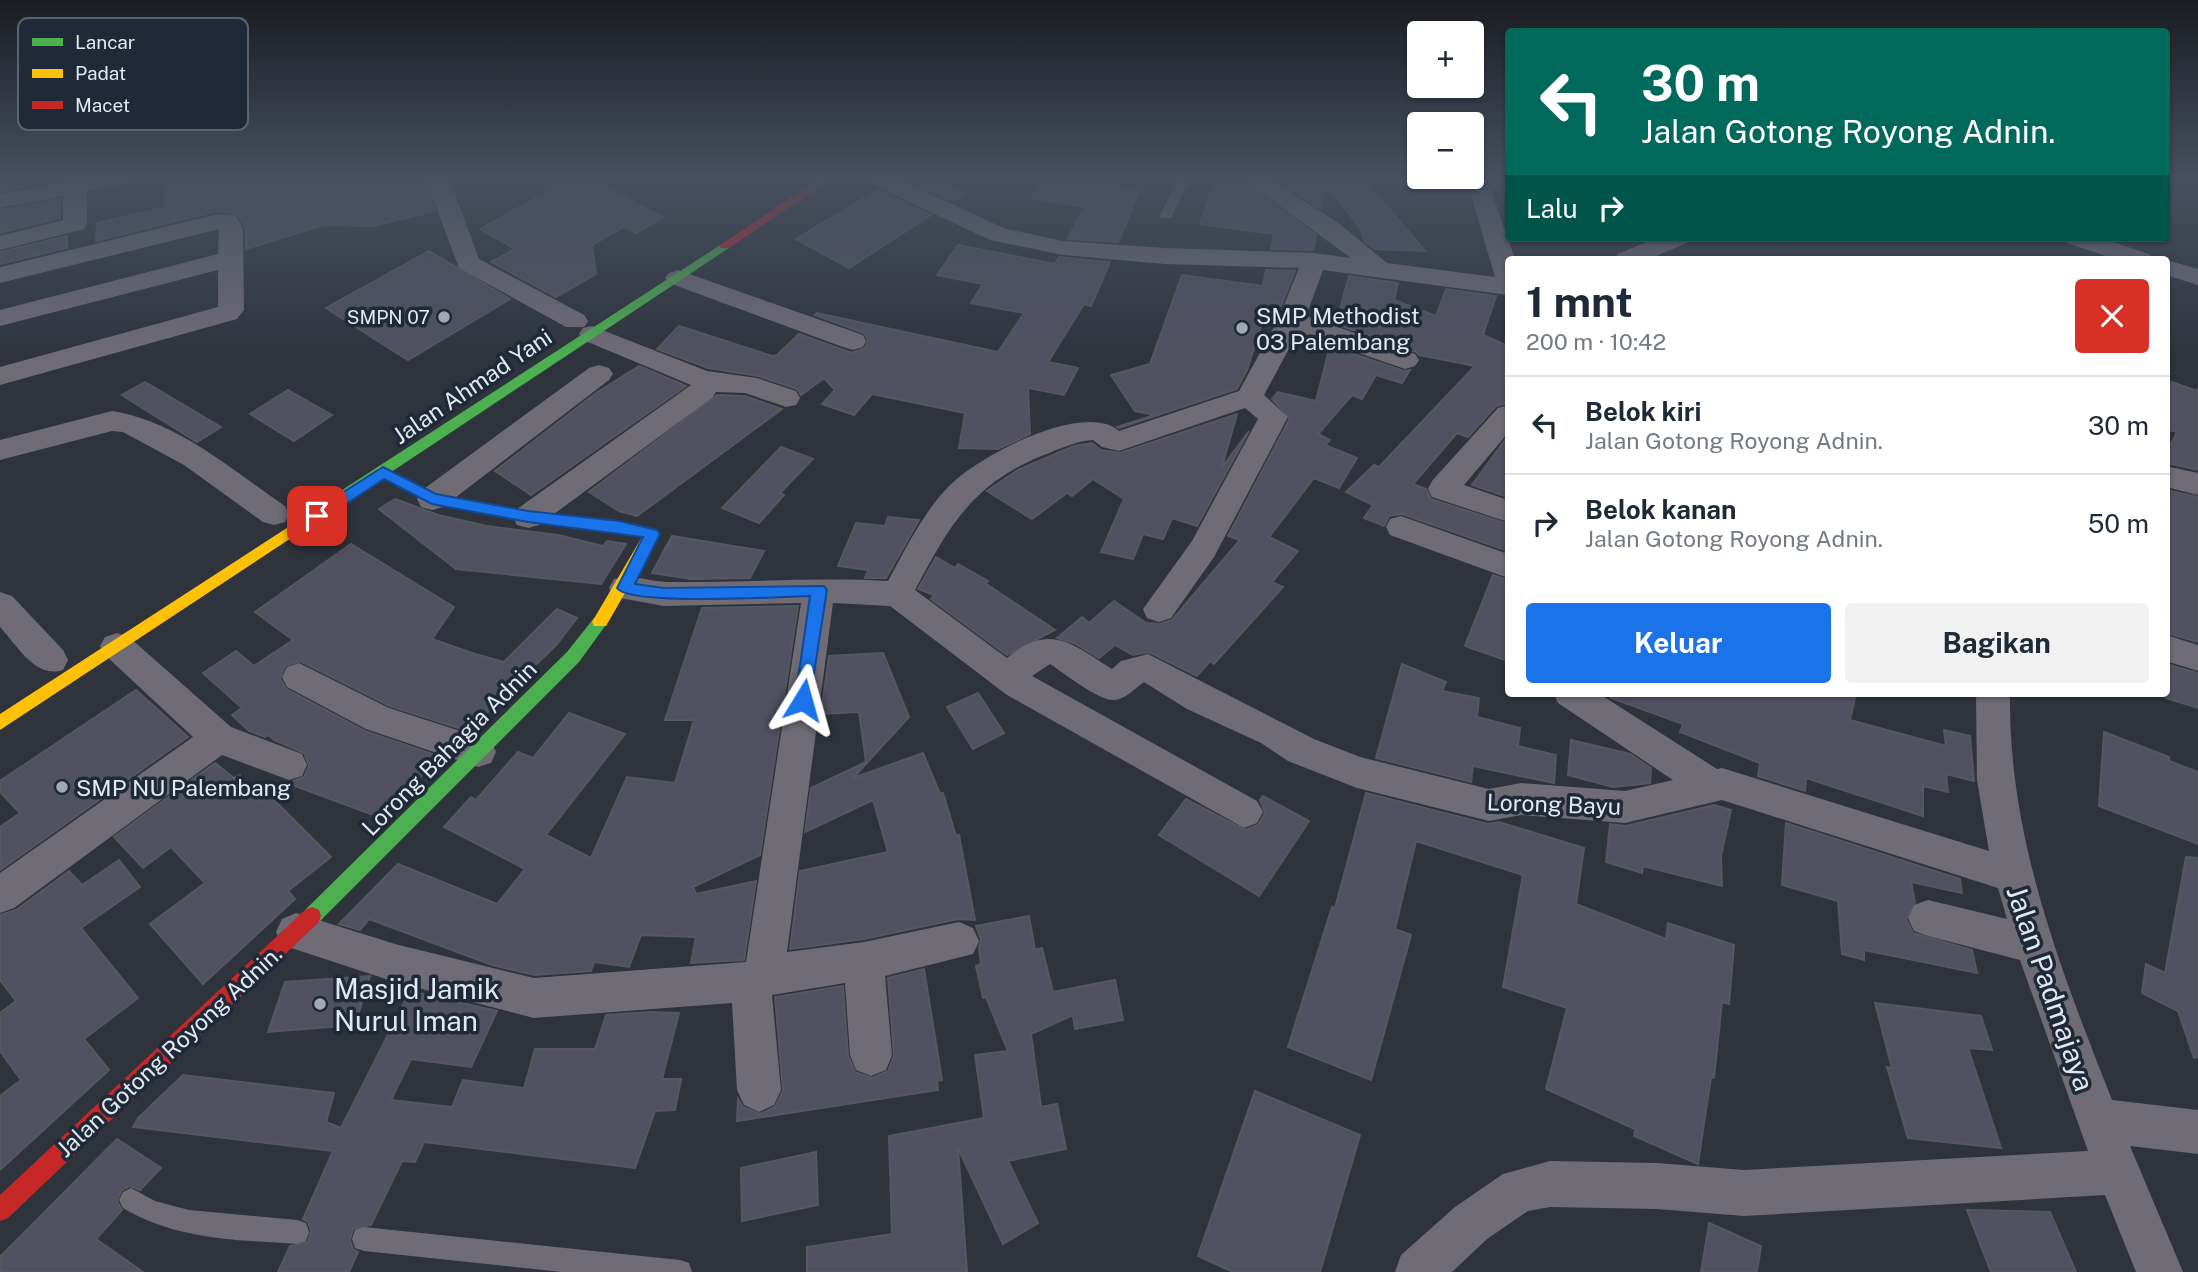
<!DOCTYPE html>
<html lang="id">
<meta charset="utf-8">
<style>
:root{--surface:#fff;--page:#f2f2f3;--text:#1f2937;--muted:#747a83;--line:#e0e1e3;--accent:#1a73e8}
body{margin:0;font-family:"Public Sans",sans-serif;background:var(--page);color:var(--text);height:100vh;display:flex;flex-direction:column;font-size:26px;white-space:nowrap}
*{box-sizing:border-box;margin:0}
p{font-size:23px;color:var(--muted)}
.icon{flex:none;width:38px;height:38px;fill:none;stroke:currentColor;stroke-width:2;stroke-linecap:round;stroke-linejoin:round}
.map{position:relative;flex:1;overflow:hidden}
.panel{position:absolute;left:1505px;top:256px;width:665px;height:441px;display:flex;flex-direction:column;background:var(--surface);border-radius:7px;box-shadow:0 2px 5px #0004}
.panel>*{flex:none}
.guide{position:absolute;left:1505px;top:28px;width:665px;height:214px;border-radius:7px;box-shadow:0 2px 5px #0004;background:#00695c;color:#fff;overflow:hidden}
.buttons{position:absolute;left:1407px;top:21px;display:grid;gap:14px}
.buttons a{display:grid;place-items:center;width:77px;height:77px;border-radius:7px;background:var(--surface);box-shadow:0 2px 5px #0004;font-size:35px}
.pin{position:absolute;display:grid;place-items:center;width:60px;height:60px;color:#fff;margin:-30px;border-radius:14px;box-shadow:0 4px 10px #0006}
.me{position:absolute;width:77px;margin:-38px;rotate:8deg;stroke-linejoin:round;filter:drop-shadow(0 0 5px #0008)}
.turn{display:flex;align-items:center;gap:24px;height:147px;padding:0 21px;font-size:32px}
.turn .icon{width:91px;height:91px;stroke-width:2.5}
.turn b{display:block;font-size:49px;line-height:60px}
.then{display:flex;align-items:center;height:66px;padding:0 21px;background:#0003;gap:14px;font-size:26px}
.round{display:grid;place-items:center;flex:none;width:74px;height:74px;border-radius:7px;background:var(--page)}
.summary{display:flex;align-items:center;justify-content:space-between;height:119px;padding:0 21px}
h1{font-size:42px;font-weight:700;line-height:52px}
.cta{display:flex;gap:14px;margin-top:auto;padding:14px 21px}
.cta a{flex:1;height:80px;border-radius:7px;background:var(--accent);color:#fff;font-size:28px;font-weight:700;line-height:80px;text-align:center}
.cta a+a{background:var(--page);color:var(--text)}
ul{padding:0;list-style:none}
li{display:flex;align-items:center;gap:21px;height:98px;padding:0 21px;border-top:2px solid var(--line)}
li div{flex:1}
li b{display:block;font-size:26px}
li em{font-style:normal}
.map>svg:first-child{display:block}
.building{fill:#515162;stroke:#565860;stroke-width:2}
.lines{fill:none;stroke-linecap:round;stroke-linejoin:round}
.lane{fill:#706c76;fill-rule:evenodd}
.street{fill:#706c76;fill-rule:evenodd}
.fast{fill:#4caf50;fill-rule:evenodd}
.slow{fill:#ffc107;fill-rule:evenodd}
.jam{fill:#c62828;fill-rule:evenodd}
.route{fill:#1a73e8;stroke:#114b97;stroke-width:2}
.poi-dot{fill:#a3a9b2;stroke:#1f2938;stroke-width:2.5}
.labels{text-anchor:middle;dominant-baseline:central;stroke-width:7;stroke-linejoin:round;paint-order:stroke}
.far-poi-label{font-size:19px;fill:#e1e8f2;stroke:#1f2938;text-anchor:end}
.poi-label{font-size:23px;fill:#e1e8f2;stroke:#1f2938;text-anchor:start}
.street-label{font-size:23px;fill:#e1e8f2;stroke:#1f2938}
.near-poi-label{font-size:28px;fill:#e1e8f2;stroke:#1f2938;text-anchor:start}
.near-street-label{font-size:28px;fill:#e1e8f2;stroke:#1f2938}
.key{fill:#1f2938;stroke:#596270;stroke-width:2}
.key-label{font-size:19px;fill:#e1e8f2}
</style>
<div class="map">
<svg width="2198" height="1272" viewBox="0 0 2198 1272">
<rect width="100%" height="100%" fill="#2f343c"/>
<g class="building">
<path d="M0,178h60v2l-60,11z"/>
<path d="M165,178h258l12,33 -62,15 -49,-1 -78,24v-20l-8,-14 -20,-4 -122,30 1,-18 68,-16z"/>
<path d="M572,178h17l74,39 -27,16 -12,-6 -32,18 4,29 -40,23 -65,-35 24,-13 -35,-20z"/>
<path d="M902,178h29l33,16 -11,7z"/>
<path d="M1042,178h37l-2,3 63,9 -22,52 -50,-3 16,-32 -53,-9z"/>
<path d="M1216,178h22l78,57 -3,15 -42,-1 3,-15 -74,-10z"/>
<path d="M1274,178h89l62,73 -50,-2 -10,-7 -5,-14 -34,-44 -5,25z"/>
<path d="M877,190l54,25 -82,53 -53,-29z"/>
<path d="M60,199v19l-60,15v-23z"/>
<path d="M67,236v12l-67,16v-12z"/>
<path d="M958,245l97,19 4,-7 51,5 -19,44 -7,-2 -36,58 30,6 -14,27 -36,-7 2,46 -32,15 -39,-1 6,-35 -93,-19 -18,21 -32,-11 13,-14 -11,-12 -23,17 -4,-6 -39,-13 -50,-8 -51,-19 22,-23 93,30 5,-1 22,-21 53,19 13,-5 3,-8 -4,-7 -49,-18 2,-2 181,39 26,-39 -53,-10 12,-19 -46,-9z"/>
<path d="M429,251l81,48 -102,61 -82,-52z"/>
<path d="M1266,270l29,1 -14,35 -12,-4 -22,68 -10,19 -118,39 -2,-1 38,-12 -20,-4 -24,-36 39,-11 32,-89 81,11z"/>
<path d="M1349,276l49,7 -4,17 42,16 10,-27 50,7 -13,39 25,11v57l-12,3 -28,31 -11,-4 -44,51 13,5 5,10 77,25v27l-106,-37 -13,2 -5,10 -20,-8 9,-13 -27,-13 28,-27 5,2 96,-101 -56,-11 -3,-3 -80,-28z"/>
<path d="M1330,346l74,25 6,-1 -8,13 -26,-8 -14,24 -10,-4 -34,39 12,6 -5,5 32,13 -18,30 -25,-10 -45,59 29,14 -26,31 11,5 -69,77 -4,-3 -13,15 -48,-24 -16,3 -18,-10 -16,13 -25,-15 -17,-5 25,-21 7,6 25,-22 32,22 14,1 12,-4 68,-80 -12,-4 62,-118 -18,-19 6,-7 38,9z"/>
<path d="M639,366l47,20 -155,109 -36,-24 101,-78z"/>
<path d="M2166,380l31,11 1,-3v82l-32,-7v-10l11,-21 -11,-3z"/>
<path d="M145,382l76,45 -24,15 -75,-47z"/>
<path d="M288,390l44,25 -38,26 -44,-27z"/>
<path d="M717,395l28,1 37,13 -145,107 -18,-5 -30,-19z"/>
<path d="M1237,414l-15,53 27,-36 -52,95 -25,-8 -9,21 -20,-5 -10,25 -32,-7 23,-53 -31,-20 -21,17 -5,-3 -35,26 -45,-28 31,-21 56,-24 18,-3 9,7 19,3z"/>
<path d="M1508,436v61l-36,-12z"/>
<path d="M781,447l32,12 -33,34 4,2 -25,28 -37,-15z"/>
<path d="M2166,490l32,7v145l-32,-9z"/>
<path d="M395,499l43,16 49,11 71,9 45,11 4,-5 19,3 -25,40 -145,-15 -77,-60z"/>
<path d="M888,517l31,3 -33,58h-21l3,-8 -30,-4 18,-43 29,3z"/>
<path d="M672,536l92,15 -14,27 -59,1 -39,-6 15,-28 5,1 -4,-3z"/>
<path d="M351,544l103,63 -22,32 43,15 29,8 53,-53 20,9 -20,26 -89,87 -78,-25 -90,-45 -15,5 -5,12 6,11 79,42 76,26 -62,60 -92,-34 17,-6 5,-11 -5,-13 -30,-13 -6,-5 -3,2 -16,-6 -17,-16 10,-7 -39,-35 33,-22 18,15 39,-26 -38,-28z"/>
<path d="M936,557l19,11 3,-4 30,17 -3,2 70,47 -48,25 -76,-56 3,-4 -16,-6z"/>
<path d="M1493,575l15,5v81l-43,-15z"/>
<path d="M798,606l-38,249 -67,32 3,7 60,-13 -12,79 -53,3 5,-26 -55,-2 -12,32 -35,-5 -3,9 -57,4 -42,-10 -123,-46 -9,11 -21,-6 59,-60 99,40 28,-35 -81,-42 27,-30 5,3 42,-48 15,6 36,-45 56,21 -79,101 45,23 36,-81 48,6 19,-63h-29l37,-112z"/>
<path d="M883,653l26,64 -56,61 70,-25 17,41 3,-1 13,43 3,-1 16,85 -17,-1 -94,20 -74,10 10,-78 88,-19 -15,-52 -68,32 6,-44 55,-26 -7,-50 -38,2 8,-58z"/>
<path d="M1402,664l44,18 -4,9 37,7 -2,19 43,11 -2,18 38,9 -2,28 -81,-17 -2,16 -95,-24z"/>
<path d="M2166,664l32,9v35l-32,-10z"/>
<path d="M136,690l52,47 -188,133v-43l20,-14 -20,-21v-11z"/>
<path d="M978,693l26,40 -31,16 -26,-42z"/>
<path d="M1606,693h250l-6,27 96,26 -2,-16 26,6 4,45 -28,-7 2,18 -25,-6v30l-117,-38 -1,13 -47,-15 2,-13 -80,-31 3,-8 -72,-26z"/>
<path d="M2104,732l65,25v4l29,11v72l-99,-38z"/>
<path d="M1571,740l59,14 21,14 -1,15 -37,4 -45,-12z"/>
<path d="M215,763l19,15 6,-3 22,26 5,-3 4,3 2,-2 58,58 -43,34 7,8 -92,85 -53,-60 55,-41 -34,-36 -28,21 -29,-31z"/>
<path d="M1366,793l122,31 11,-2 85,26 -8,56 90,35 2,-16 66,22 -5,59 -7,-2 -8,76 -3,-1 -13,87 -64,-28 1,-7 -89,-40 21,-81 -64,-21 20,-112 -107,-34 -21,88 16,6 -40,145 -83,-33 44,-140 3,1z"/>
<path d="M1263,796l46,25 -50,75 -100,-61 27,-36 59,31 13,-5 7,-12 -5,-13z"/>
<path d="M1714,805l17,5 -10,46 1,30 -79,-20 -1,7 -36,-11 4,-38 16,2z"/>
<path d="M1786,823l174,56 2,14 -51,-11 4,20 -9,17 7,14 59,17 5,23 -113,-23v10l-22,-6 -4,-53 -56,-16z"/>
<path d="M2186,857l12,1v199l-4,1 -16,-47 -36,-18 4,-29 19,9z"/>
<path d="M119,860l21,27 -59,41 57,70 -54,41 25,31 -109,100v-74l21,-16 -21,-29v-38l16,-12 -16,-21v-65l16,-5 53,-39 13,14z"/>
<path d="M1029,916l6,34 7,-2 11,44 62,-12 8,40 -48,9 -2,-14 -42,19 10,73 16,-3 9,45 -58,12 30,62 -35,21 -45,-96 9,124h-160v-25l85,-13 -3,-98 95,-18 -9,-63 33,-4 -22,-54 -3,1 -7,-32 5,-2 -2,-17 2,-7 -5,-14z"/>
<path d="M924,969l18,111 -5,1 1,9 -201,31 1,-22 5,8 17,7 15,-7 8,-16 -8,-94 68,-11 5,70 7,16 17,6 16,-7 6,-15 -6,-78z"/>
<path d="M370,976l-15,49 -87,7 17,-50z"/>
<path d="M410,991l87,20 -26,56 -60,-8 -20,41 61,7 11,-27 61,8 11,-39h60l11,-34 44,-3 29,1 -17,66h19l-6,31 -20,1 -20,57 -211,-26 -9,20 -13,-1 -31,64 -18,4 -3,11 3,9 5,3 -9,20h-71l12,-26 18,-4 3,-11 -3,-9 -5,-3 30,-68 -200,-24 5,-9 45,-43 151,18 -8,29 15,6z"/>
<path d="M1875,1003l106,13 11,34 -24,-2 33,100 -93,-10 -21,-71 5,1z"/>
<path d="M1255,1091l105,44 -40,137h-87l-35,-16z"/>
<path d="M117,1139l44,29 -21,22 -10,-4 -9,5 -4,10 5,9 -26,29 47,33h-143v-15z"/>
<path d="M816,1152l2,53 -76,16 -1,-53z"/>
<path d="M1967,1210l83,2 26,60h-85z"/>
<path d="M1709,1223l52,23 -4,26h-56z"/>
</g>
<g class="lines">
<g class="lane">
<path d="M1178,178h12l-19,40h-10l-1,-3z"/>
<path d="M131,1188l24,13 34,9 108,10 9,3 3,9 -3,9 -9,3c-61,-4 -120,-4 -174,-36l-4,-8 4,-8z"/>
<path d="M364,1227l316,33 9,3 3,9h-130l-198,-21 -9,-3 -3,-9 3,-9z"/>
</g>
<g class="street">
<path d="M63,178h67l-4,5 -39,8v33l-3,5 -84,21v-14l63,-16v-24l-63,12v-14l63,-12z"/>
<path d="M425,178h24l30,81 105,56 4,6 -4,6h-18l-107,-59z"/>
<path d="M865,178h31l110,51 57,12 102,7 149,5 37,5 -110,-80h28l72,47 46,38 108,14 -24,-82 4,-5h16l24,69h-7v36l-185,-25 -17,46 109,38 4,6 -4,6 -10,3 -107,-37 -34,63 24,22 -74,140 -43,61 -12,4 -12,-4 -4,-9 49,-68 66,-122 -13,-11 -126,43 -17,-4 -9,-7c-18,1 -35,10 -52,16 -69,29 -92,70 -126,134l92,68c43,-36 65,-14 105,11l9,-8 27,-7 166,85 46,18 129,32 32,-6 104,8 48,-11 -115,-77 -5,-10h45l119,76 5,-1 267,83 -12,-71 -1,-87h34c-2,144 50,275 102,407l86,10v44l-68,-8 53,126h-47l-31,-77 -361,21 -87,-7 -107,-2 -22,4 -41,28 -35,33h-57l6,-17 54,-48 48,-33 47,-13 107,2 87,7 344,-19 -68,-191 -92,-24 -14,-5 -6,-13 6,-13 14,-5 79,19 -9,-31 -276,-88 -97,23 -104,-8 -32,6 -132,-33 -69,-27 -27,-18 -74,-34 -43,-27c-9,6 -18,17 -29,18 -15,2 -51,-27 -65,-36l-18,12 225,125 6,11 -6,11 -13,5 -237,-133 -117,-89 -57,-3 -46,349 77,-10 95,-20 14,6 6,13 -6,13 -88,22 7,79 -6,15 -15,6 -15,-6 -6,-15 -5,-72 -73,12 9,95 -7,15 -15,7 -15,-7 -7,-15 -5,-87 -198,15 -139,-36 -113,-37 -6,-13 6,-13 14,-6 99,31 139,34 212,-16 55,-359 -137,3 -50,-9 -5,-9 5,-9c18,-5 34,2 53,3 74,1 147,-5 221,-1 18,-33 35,-68 61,-95 28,-29 134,-86 170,-55l120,-40 39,-71 21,-52 -134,-4 -102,-9 -73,-15 -121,-57z"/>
<path d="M218,214l18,2 7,13 1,81 -7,9 -237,66v-18l218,-60v-37l-218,56v-16l218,-56 1,-25 -219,54v-16z"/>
<path d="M1656,238h34l-3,5 -38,16h-35l4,-5z"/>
<path d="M2064,238h37l48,16 4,5h-38l-48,-16z"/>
<path d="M2166,260l32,9v16l-32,-10z"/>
<path d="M678,270l185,65 3,6 -3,6 -10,3 -10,-3 -174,-64 -4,-5 4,-5z"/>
<path d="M592,326l115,45 50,7 39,13 4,7 -4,7 -10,2 -41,-14 -29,-1 -4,6 -173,127 -11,3 -11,-3 -4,-8 4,-8 174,-124 -108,-45 -4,-6 4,-6z"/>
<path d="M599,365l10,3 4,6 -4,6 -166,127 -11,3 -11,-3 -4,-8 4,-8 168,-123z"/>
<path d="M1508,405v28l-44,52 44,15v22l-76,-25 -4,-8 4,-8 66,-73z"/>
<path d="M112,411c65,10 120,59 173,95l4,8 -4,8 -11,3 -11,-3 -79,-57 -61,-33 -11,-1 -112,29v-20z"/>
<path d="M2166,466l32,7v22l-32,-8z"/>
<path d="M1401,516l107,38v24l-118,-43 -4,-8 4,-8z"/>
<path d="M0,592l12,4 51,54 5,10 -5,10c-28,9 -46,-25 -63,-43z"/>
<path d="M117,633l12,4 102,90 71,27 5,11 -5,11 -13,4 -67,-25 -208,153 -14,5v-40l193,-136 -88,-82 -5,-9 5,-9z"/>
<path d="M2166,635l32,10v26l-32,-10z"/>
<path d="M299,663l90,45 102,33 5,11 -5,11 -13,4 -112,-38 -79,-42 -5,-10 5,-10z"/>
</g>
<g class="fast">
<path d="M725,242l6,4 -2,2 -380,252h-10l-2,-4 2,-4z"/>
<path d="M600,616l6,2 2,4 -29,40 -260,260 -7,3 -7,-3 -2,-6 2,-6 262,-258 27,-34z"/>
</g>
<g class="slow">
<path d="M383,467l53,27 92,18 91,10 38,8 2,4 -53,92h-12l-2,-4 50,-85 -114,-15 -96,-18 -54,-28 -2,-4 2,-4z"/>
<path d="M344,491l5,1 2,4 -2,4 -349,230v-16z"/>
</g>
<g class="jam">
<path d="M820,178h13l-104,70h-8l-2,-2z"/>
<path d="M312,907l7,3 2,6 -2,6 -311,296 -8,3v-26l305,-285z"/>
</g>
</g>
<linearGradient id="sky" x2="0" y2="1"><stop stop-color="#1a1d21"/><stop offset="0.5" stop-color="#475061"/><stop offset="1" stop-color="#475061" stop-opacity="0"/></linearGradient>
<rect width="2198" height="356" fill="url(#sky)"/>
<path class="route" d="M383,467l53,27 92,17 91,10 38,9 3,4 -25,50 29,4 160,-2 3,4 -18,115h-12l-2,-5 15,-104c-29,1 -181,10 -193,-8l26,-51 -115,-15 -96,-18 -48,-25 -62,41h-10v-8z"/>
<g class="poi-dot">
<circle cx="444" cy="317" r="7"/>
<circle cx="1242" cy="328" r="7"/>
<circle cx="62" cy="787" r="7"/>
<circle cx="320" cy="1004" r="7"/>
</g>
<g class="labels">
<g class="far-poi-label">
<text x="430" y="317">SMPN 07</text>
</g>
<g class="poi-label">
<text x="1256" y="315">SMP Methodist<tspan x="1256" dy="26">03 Palembang</tspan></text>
<text x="76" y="787">SMP NU Palembang</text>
</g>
<g class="street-label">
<text transform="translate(472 386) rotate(-34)">Jalan Ahmad Yani</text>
<text transform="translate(449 748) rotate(-45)">Lorong Bahagia Adnin</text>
<text transform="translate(1554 804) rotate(2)">Lorong Bayu</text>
<text transform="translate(169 1051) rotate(-43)">Jalan Gotong Royong Adnin.</text>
</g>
<g class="near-poi-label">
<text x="334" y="988">Masjid Jamik<tspan x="334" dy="32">Nurul Iman</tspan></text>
</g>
<g class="near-street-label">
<text transform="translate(2051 988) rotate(71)">Jalan Padmajaya</text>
</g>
</g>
<rect x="18" y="18" width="230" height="112" rx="10" class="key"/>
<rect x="32" y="38" width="31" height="8" fill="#4caf50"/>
<rect x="32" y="69" width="31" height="9" fill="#ffc107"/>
<rect x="32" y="101" width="31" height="8" fill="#c62828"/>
<g class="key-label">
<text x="75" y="49">Lancar</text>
<text x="75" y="80">Padat</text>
<text x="75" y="112">Macet</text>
</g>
</svg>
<div class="buttons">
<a>+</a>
<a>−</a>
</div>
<div class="pin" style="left:317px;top:516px;background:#d93025"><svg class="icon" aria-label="arrive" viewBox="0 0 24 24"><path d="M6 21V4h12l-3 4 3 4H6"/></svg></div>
<svg class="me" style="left:803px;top:700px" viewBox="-20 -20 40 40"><path d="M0-17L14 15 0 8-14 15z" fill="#1a73e8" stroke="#fff" stroke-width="4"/></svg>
<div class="guide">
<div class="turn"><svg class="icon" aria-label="left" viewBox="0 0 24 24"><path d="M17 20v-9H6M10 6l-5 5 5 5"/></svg><div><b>30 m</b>Jalan Gotong Royong Adnin.</div></div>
<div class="then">Lalu<svg class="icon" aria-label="right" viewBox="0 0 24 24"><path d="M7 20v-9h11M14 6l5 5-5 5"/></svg></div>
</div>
<section class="panel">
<div class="summary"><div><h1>1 mnt</h1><p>200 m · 10:42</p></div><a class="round" style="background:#d93025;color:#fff"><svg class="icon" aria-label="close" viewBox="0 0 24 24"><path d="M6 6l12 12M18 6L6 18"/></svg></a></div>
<ul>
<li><svg class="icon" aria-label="left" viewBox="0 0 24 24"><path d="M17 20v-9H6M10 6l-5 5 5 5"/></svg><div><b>Belok kiri</b><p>Jalan Gotong Royong Adnin.</p></div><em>30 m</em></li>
<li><svg class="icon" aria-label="right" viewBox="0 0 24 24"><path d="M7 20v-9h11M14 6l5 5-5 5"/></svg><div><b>Belok kanan</b><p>Jalan Gotong Royong Adnin.</p></div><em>50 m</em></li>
</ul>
<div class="cta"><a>Keluar</a><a>Bagikan</a></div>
</section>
</div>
